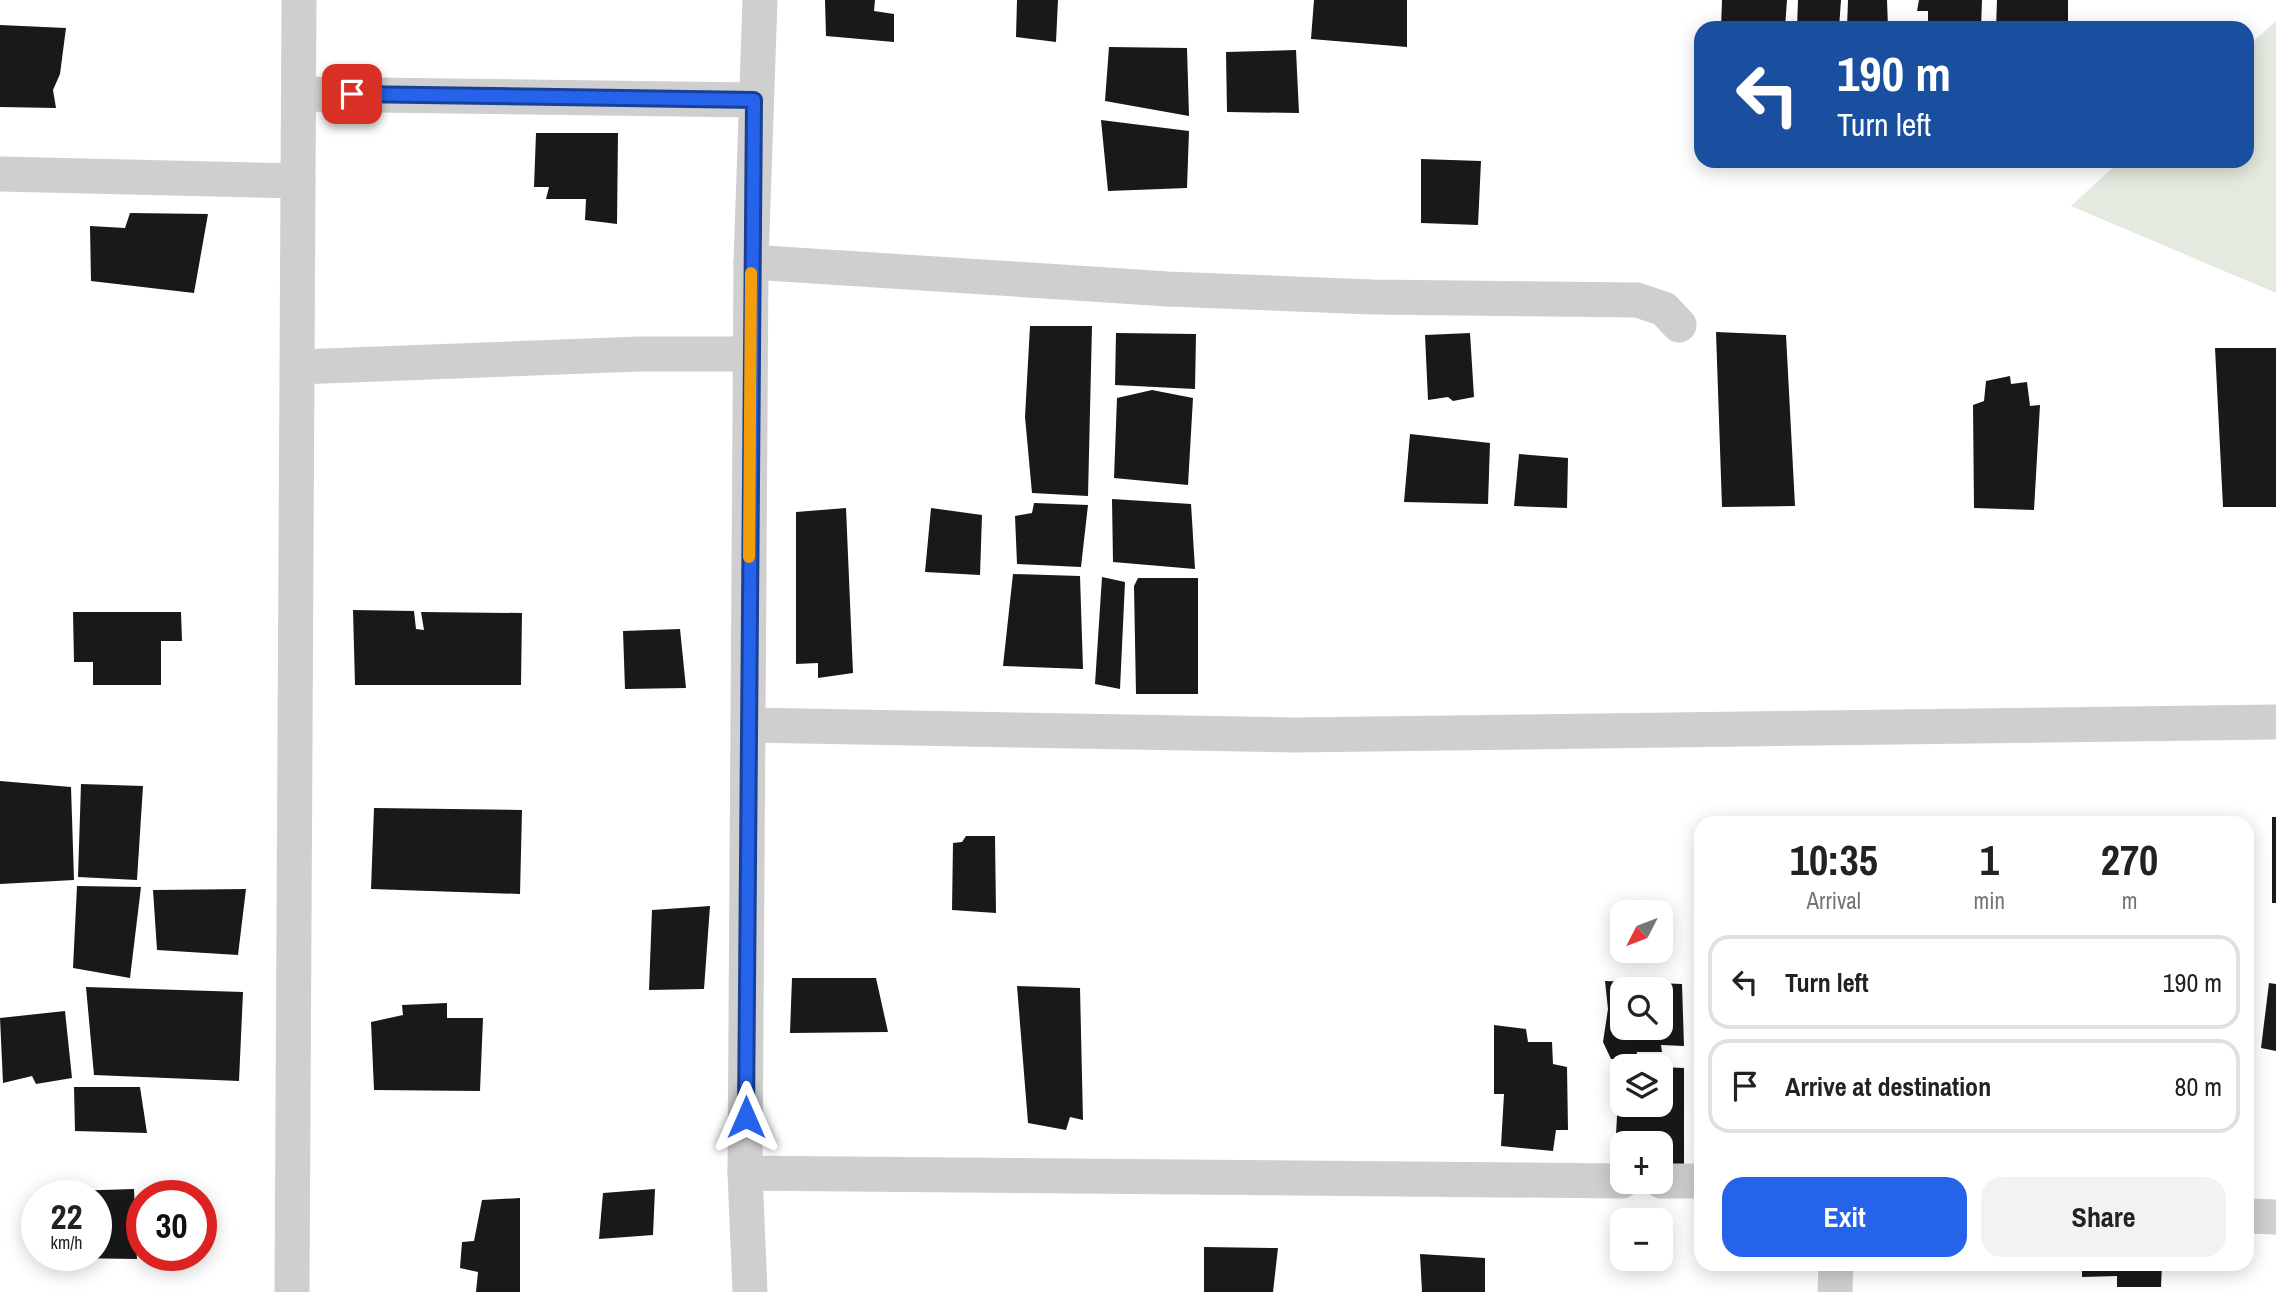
<!DOCTYPE html>
<meta charset="utf-8">
<style>
:root{--surface:#fff;--page:#f2f2f2;--text:#222;--muted:#767676;--line:#e0e0e0;--accent:#2563eb}
body{margin:0;font-family:"Archivo Narrow",sans-serif;background:var(--page);color:var(--text);height:100vh;display:flex;flex-direction:column;font-size:26px;white-space:nowrap}
*{box-sizing:border-box;margin:0}
p{font-size:23px;color:var(--muted)}
.icon{flex:none;width:38px;height:38px;fill:none;stroke:currentColor;stroke-width:2;stroke-linecap:round;stroke-linejoin:round}
.map{position:relative;flex:1;overflow:hidden}
.drawer{position:absolute;left:1694px;top:816px;width:560px;height:455px;display:flex;flex-direction:column;background:var(--surface);border-radius:21px;box-shadow:0 4px 18px #0003}
.drawer>*{flex:none}
.banner{position:absolute;left:1694px;top:21px;width:560px;height:147px;border-radius:21px;box-shadow:0 4px 18px #0003;background:#1a4fa0;color:#fff;overflow:hidden}
.needle{width:46px;rotate:228deg}
.buttons{position:absolute;left:1610px;top:900px;display:grid;gap:14px}
.buttons a{display:grid;place-items:center;width:63px;height:63px;border-radius:14px;background:var(--surface);box-shadow:0 4px 18px #0003;font-size:35px}
.speed{position:absolute;left:21px;top:1180px;display:flex;gap:14px;font-size:35px;font-weight:700;text-align:center}
.speed>*{display:grid;place-content:center;width:91px;height:91px;border-radius:50%;background:var(--surface);box-shadow:0 4px 18px #0003;line-height:1}
.speed small{font-size:18px;font-weight:400}
.speed .limit{border:10px solid #d22;background:#fff;color:#111}
.pin{position:absolute;display:grid;place-items:center;width:60px;height:60px;color:#fff;margin:-30px;border-radius:14px;box-shadow:0 4px 10px #0006}
.me{position:absolute;width:77px;margin:-38px;rotate:0deg;stroke-linejoin:round;filter:drop-shadow(0 0 5px #0008)}
.turn{display:flex;align-items:center;gap:24px;height:147px;padding:0 28px;font-size:32px}
.turn .icon{width:91px;height:91px;stroke-width:2.5}
.turn b{display:block;font-size:49px;line-height:60px}
.eta{display:flex;justify-content:space-evenly;align-items:center;height:119px;text-align:center}
.eta b{font-size:42px;font-weight:700;line-height:49px}
.action{display:flex;gap:14px;margin-top:auto;padding:14px 28px}
.action a{flex:1;height:80px;border-radius:21px;background:var(--accent);color:#fff;font-size:28px;font-weight:700;line-height:80px;text-align:center}
.action a+a{background:var(--page);color:var(--text)}
ul{padding:0;list-style:none}
li{display:flex;align-items:center;gap:21px;height:94px;margin:0 14px 10px;padding:0 14px;border:4px solid var(--line);border-radius:21px}
li div{flex:1}
li b{display:block;font-size:26px}
li em{font-style:normal}
.map>svg:first-child{display:block}
.green{fill:#e4eadf}
.building{fill:#191919;fill-rule:evenodd}
.lines{fill:none;stroke-linecap:round;stroke-linejoin:round}
.minor{stroke:#cfcfcf;stroke-width:35}
.route-casing{stroke:#184099;stroke-width:18}
.route{stroke:#2563eb;stroke-width:12}
.slow{stroke:#f59e0b;stroke-width:12}
</style>
<div class="map">
<svg width="2276" height="1292" viewBox="0 0 2276 1292">
<rect width="100%" height="100%" fill="#fff"/>
<path class="green" d="M2276,21v272l-205,-87 49,-45h127v-114z"/>
<g class="building">
<path d="M825,0h50l-1,11 20,3v28l-68,-6z"/>
<path d="M1017,0h41l-2,42 -40,-5z"/>
<path d="M1314,0h93v47l-96,-8z"/>
<path d="M1722,0h65l-2,28h-64z"/>
<path d="M1798,0h43l-2,28h-42z"/>
<path d="M1848,0h39l1,28h-41z"/>
<path d="M1919,0h63l-1,28h-53v-17h-11z"/>
<path d="M1997,0h71v28h-72z"/>
<path d="M0,25l66,3 -6,46 -7,16 3,18 -56,-1z"/>
<path d="M1109,47l78,1 2,68 -84,-15z"/>
<path d="M1296,50l3,63 -72,-1 -1,-60z"/>
<path d="M1101,120l88,11 -2,57 -79,3z"/>
<path d="M536,133h82l-1,91 -32,-4 1,-21h-40l3,-12h-15z"/>
<path d="M1421,159l60,2 -3,64 -57,-2z"/>
<path d="M130,213l78,1 -14,79 -103,-12 -1,-55 35,2z"/>
<path d="M1030,326h62l-4,170 -56,-3 -7,-76z"/>
<path d="M1716,332l70,3 9,171 -73,1z"/>
<path d="M1116,333l80,1 -1,55 -80,-4z"/>
<path d="M1470,333l4,64 -21,4 -5,-4 -20,3 -3,-65z"/>
<path d="M2215,348h61v159h-53z"/>
<path d="M2010,376l1,8 16,-2 3,24 10,-1 -6,105 -60,-2 -1,-103 11,-4 2,-20z"/>
<path d="M1152,390l41,8 -5,87 -74,-7 3,-80z"/>
<path d="M1410,434l80,9 -2,61 -84,-2z"/>
<path d="M1519,454l49,4 -1,50 -53,-2z"/>
<path d="M1112,499l79,5 4,65 -82,-7z"/>
<path d="M1034,503l54,2 -7,62 -64,-3 -2,-48 17,-3z"/>
<path d="M846,508l7,165 -35,5v-15l-22,1v-152z"/>
<path d="M931,508l51,7 -2,60 -55,-3z"/>
<path d="M1013,574l67,2 3,93 -80,-3z"/>
<path d="M1102,577l23,5 -5,107 -25,-5z"/>
<path d="M1138,578h60v116h-62l-2,-108z"/>
<path d="M353,610l61,1 2,18 8,1 -3,-18 101,1 -1,72h-166z"/>
<path d="M73,612h108l1,29h-21v44h-68v-23h-19z"/>
<path d="M680,629l6,59 -61,1 -2,-58z"/>
<path d="M0,781l71,6 3,93 -74,4z"/>
<path d="M81,784l62,2 -6,94 -59,-3z"/>
<path d="M374,808l148,2 -2,84 -149,-5z"/>
<rect x="2272" y="817" width="4" height="86"/>
<path d="M966,836h29l1,77 -44,-3 1,-67 9,-1z"/>
<path d="M77,886l64,1 -11,91 -57,-10z"/>
<path d="M246,889l-8,66 -81,-5 -4,-60z"/>
<path d="M710,906l-6,83 -55,1 3,-80z"/>
<path d="M792,978h84l12,54 -98,1z"/>
<path d="M1605,981l77,3 2,62 -23,-1 1,7h-25l-1,7h-25l-8,-17 5,-33zM1622,989h39v38h-39z"/>
<path d="M2269,983l7,1v67l-15,-3z"/>
<path d="M1017,986l63,2 3,132 -13,-3 -4,13 -38,-7z"/>
<path d="M86,987l157,5 -4,89 -145,-6z"/>
<path d="M447,1003v15h36l-3,73 -106,-1 -3,-68 32,-7 -1,-10z"/>
<path d="M65,1011l7,67 -36,6 -4,-8 -29,7 -3,-65z"/>
<path d="M1494,1025l32,4 2,13h24l1,22 14,3 1,63h-12l-3,21 -52,-5 3,-52h-10z"/>
<path d="M1698,1053h3v76h-2z"/>
<path d="M1661,1067l23,1v103h-23v-28h-39v27h-8l4,-71 3,-13 1,18h39z"/>
<path d="M74,1087h66l7,46 -72,-2z"/>
<path d="M134,1189l3,70 -67,-1v-3h26v-60h-28v-4z"/>
<path d="M655,1189l-2,46 -54,4 4,-46z"/>
<path d="M520,1198v94h-44l2,-20 -18,-4 2,-26 12,-1 8,-41z"/>
<path d="M1204,1247l74,1 -5,44h-69z"/>
<path d="M1420,1254l65,4v34h-63z"/>
<path d="M2082,1264h80l-1,23h-44v-11l-35,1z"/>
</g>
<g class="lines">
<g class="minor">
<path d="M299,94l455,6"/>
<path d="M0,174l298,7"/>
<path d="M751,262l417,27 204,8 265,3 27,9 15,16"/>
<path d="M298,367l341,-13h111"/>
<path d="M748,725l545,10 983,-13"/>
<path d="M745,1173l877,8"/>
<path d="M1661,1181h40"/>
<path d="M2247,1216l29,1"/>
<path d="M292,1292l7,-1292"/>
<path d="M750,1292l-5,-119 6,-911 9,-262"/>
<path d="M1835,1292l1,-28"/>
</g>
</g>
<g class="lines">
<defs>
<path id="route" d="M352,94l402,6 -8,1017"/>
</defs>
<use href="#route" class="route-casing"/>
<use href="#route" class="route"/>
<path class="slow" d="M749,557l2,-284"/>
</g>
</svg>
<div class="buttons">
<a><svg class="needle" viewBox="-14 -14 28 28"><path d="M0-13l5 13h-10z" fill="#e53935"/><path d="M0 13l5-13h-10z" fill="#767676"/></svg></a>
<a><svg class="icon" aria-label="search" viewBox="0 0 24 24"><circle cx="10" cy="10" r="6"/><path d="M15 15l6 6"/></svg></a>
<a><svg class="icon" aria-label="layers" viewBox="0 0 24 24"><path d="M12 4l9 5-9 5-9-5zM3 14l9 5 9-5"/></svg></a>
<a>+</a>
<a>−</a>
</div>
<div class="speed"><div>22<small>km/h</small></div><div class="limit">30</div></div>
<div class="pin" style="left:352px;top:94px;background:#d93025"><svg class="icon" aria-label="arrive" viewBox="0 0 24 24"><path d="M6 21V4h12l-3 4 3 4H6"/></svg></div>
<svg class="me" style="left:746px;top:1117px" viewBox="-20 -20 40 40"><path d="M0-17L14 15 0 8-14 15z" fill="#2563eb" stroke="#fff" stroke-width="4"/></svg>
<div class="banner">
<div class="turn"><svg class="icon" aria-label="left" viewBox="0 0 24 24"><path d="M17 20v-9H6M10 6l-5 5 5 5"/></svg><div><b>190 m</b>Turn left</div></div>
</div>
<section class="drawer">
<div class="eta">
<div><b>10:35</b><p>Arrival</p></div>
<div><b>1</b><p>min</p></div>
<div><b>270</b><p>m</p></div>
</div>
<ul>
<li><svg class="icon" aria-label="left" viewBox="0 0 24 24"><path d="M17 20v-9H6M10 6l-5 5 5 5"/></svg><div><b>Turn left</b></div><em>190 m</em></li>
<li><svg class="icon" aria-label="arrive" viewBox="0 0 24 24"><path d="M6 21V4h12l-3 4 3 4H6"/></svg><div><b>Arrive at destination</b></div><em>80 m</em></li>
</ul>
<div class="action"><a>Exit</a><a>Share</a></div>
</section>
</div>
